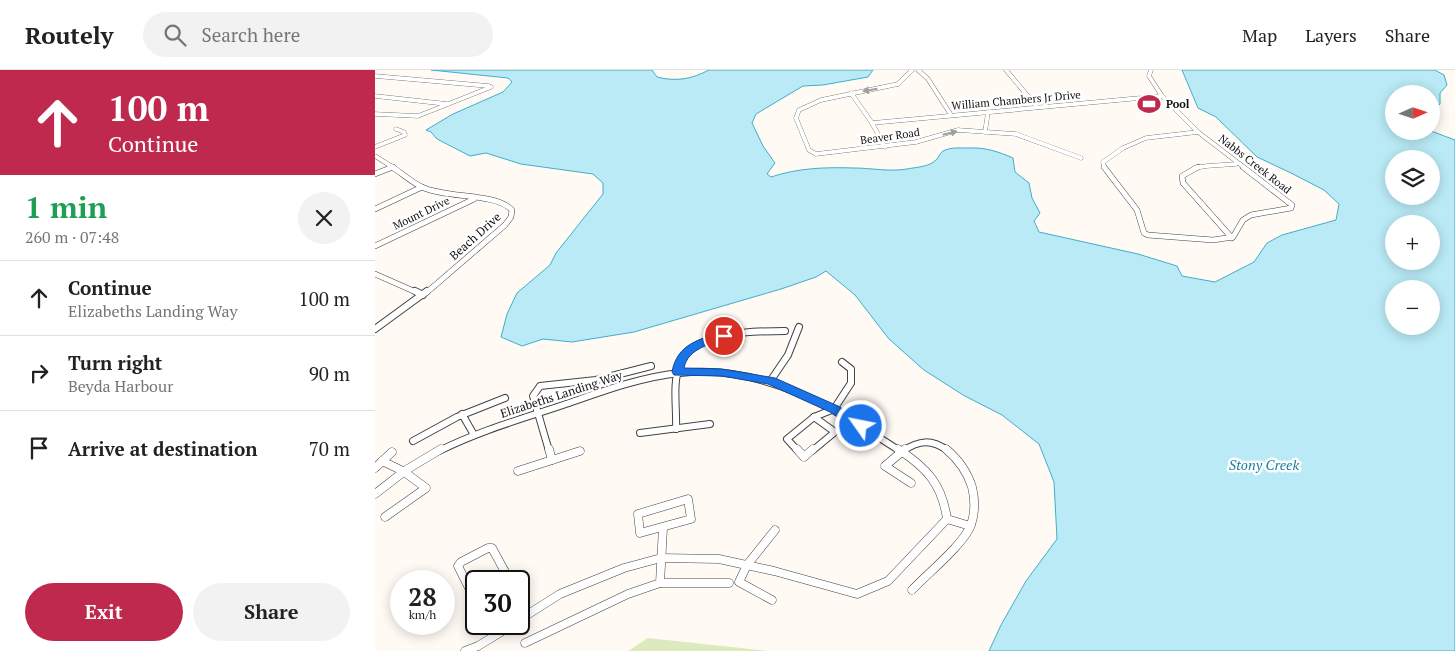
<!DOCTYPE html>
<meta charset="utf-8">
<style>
:root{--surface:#fff;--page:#f2f2f2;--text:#222;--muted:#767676;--line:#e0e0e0;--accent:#bf294d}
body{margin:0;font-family:"PT Serif",serif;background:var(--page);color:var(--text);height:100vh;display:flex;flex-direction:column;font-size:19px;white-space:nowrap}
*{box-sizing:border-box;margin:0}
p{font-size:16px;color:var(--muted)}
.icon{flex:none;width:28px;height:28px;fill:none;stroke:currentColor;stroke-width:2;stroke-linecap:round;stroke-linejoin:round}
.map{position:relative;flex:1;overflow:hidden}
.sheet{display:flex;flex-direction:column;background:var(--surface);width:375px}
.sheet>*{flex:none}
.guide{background:#bf294d;color:#fff;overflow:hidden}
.needle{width:32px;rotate:87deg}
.buttons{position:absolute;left:1010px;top:15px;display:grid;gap:10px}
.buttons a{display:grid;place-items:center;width:55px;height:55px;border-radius:50%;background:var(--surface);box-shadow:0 2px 12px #0003;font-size:25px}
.speed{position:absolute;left:15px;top:500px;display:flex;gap:10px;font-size:25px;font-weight:700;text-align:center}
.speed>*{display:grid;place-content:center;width:65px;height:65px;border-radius:50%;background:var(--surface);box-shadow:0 2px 12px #0003;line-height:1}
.speed small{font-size:12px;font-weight:400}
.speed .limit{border:2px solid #111;border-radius:8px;background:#fff;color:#111}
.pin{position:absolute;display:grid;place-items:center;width:42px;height:42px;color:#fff;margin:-21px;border:2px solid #fff;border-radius:50%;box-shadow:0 1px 5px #0007}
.me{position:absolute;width:55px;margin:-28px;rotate:303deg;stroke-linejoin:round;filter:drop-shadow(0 0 4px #0008)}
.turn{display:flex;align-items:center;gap:18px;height:105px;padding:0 25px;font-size:22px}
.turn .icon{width:65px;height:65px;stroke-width:2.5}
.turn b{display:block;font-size:35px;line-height:42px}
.round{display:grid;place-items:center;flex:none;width:52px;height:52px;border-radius:26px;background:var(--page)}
.head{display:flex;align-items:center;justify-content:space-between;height:85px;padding:0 25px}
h1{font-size:30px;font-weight:600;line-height:38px;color:#1e9e55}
.button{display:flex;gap:10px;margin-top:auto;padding:10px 25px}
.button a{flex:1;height:58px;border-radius:30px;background:var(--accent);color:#fff;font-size:20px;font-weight:600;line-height:58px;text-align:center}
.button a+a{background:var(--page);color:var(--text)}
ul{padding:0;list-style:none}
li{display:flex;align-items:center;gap:15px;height:75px;padding:0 25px;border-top:1px solid var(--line)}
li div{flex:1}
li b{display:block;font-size:19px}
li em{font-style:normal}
header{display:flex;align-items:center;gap:30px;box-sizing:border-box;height:70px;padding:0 25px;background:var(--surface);border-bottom:1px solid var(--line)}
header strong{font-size:24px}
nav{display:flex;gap:28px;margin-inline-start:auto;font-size:18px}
.search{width:350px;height:45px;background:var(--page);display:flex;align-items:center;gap:12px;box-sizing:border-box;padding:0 18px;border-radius:28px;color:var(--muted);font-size:19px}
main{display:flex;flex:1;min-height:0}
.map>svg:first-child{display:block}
.green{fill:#dceabd}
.water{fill:#b9eaf5;stroke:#41aecb;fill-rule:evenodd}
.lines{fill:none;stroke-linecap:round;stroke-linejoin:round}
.minor-far3-casing{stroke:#434343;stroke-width:4.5}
.minor-far2-casing{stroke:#434343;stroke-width:6}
.minor-far1-casing{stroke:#434343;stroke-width:8}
.minor-casing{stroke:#434343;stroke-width:9}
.minor-far3{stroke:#fff;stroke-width:4}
.minor-far2{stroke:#fff;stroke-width:5}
.minor-far1{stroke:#fff;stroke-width:6}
.minor{stroke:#fff;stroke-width:8}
.oneway{fill:#9f9f9f}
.route{fill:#1a73e8;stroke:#114b97}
.labels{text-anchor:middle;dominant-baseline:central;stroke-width:5;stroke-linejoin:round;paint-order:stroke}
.far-street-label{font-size:11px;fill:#101010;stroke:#fff}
.far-poi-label{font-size:11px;font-weight:bold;fill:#101010;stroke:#fff;text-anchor:start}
.street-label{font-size:12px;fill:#101010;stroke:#fff}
.water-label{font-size:14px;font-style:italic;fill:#1a80a1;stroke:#fff}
</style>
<header>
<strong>Routely</strong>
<div class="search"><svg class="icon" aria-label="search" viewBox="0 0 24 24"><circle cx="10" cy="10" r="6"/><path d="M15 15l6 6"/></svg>Search here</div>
<nav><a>Map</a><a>Layers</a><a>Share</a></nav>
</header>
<main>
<section class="sheet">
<div class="guide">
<div class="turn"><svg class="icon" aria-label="ahead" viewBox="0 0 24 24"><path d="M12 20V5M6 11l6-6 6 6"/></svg><div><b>100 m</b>Continue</div></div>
</div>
<div class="head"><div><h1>1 min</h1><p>260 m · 07:48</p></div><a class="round"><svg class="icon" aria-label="close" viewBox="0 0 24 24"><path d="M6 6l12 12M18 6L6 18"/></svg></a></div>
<ul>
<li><svg class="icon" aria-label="ahead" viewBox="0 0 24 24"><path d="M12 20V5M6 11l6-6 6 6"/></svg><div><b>Continue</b><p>Elizabeths Landing Way</p></div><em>100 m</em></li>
<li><svg class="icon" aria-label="right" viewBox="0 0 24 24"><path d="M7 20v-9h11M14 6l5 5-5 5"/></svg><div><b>Turn right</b><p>Beyda Harbour</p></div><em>90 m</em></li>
<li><svg class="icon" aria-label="arrive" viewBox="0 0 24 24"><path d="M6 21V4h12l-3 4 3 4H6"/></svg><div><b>Arrive at destination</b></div><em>70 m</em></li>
</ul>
<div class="button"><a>Exit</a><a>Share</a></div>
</section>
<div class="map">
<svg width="1080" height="581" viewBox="0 0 1080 581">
<rect width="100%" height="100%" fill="#fffaf4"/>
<path class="green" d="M273,568l121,13h-141z"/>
<path class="water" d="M56,0h221l5,7c19,5 35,2 52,-7h164l-5,7 -45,8 -20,1 -47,28 -4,9 11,23 12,17 -8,11 4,3c27,-9 54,-10 83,-9 18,0 35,4 53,1 10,-2 22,-2 29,-9 3,-3 4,-7 7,-9 7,-4 18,-3 26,-3 16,-1 30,4 44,10l2,14 14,11 3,15 8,15 -6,8 5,11 99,22 39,12 5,10 33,6 39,-20 13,-19 15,-8 54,-15 3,-16 -15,-14 -33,-17 -34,-16 -41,-40 -18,-9 -16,-38h253l9,5 3,10 -7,8v11l-9,9v-19h-37v37h37l24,9v511h-466l12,-26 25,-44 31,-42 -3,-57 -15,-38 -37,-29 -39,-20 -39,-25 -35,-31 -34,-44 -29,-24 -10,6 -35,12 -147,43 -62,10 -29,-3 -21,7 -21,-9 6,-23 10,-21 33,-28 6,-12 47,-59v-11l-10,-9 -72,-10 -35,-11 -16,3 -33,-17 -6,-7 -5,-2 27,-16 50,-22 9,-10 -4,-4zM1019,89h37v37h-37zM1019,154h37v37h-37zM1019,219h37v37h-37z"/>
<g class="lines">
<defs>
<g id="minor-far3">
<path d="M537,0l-14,14 -77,16 -22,10 -3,8 13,32 7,4 100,-12 42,-12 58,4 65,24"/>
<path d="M543,0l10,9 23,36"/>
<path d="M631,0l31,37"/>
<path d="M776,0l-2,6 13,20 36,36"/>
<path d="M0,6l114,10"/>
<path d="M476,23l21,30 13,24"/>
<path d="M0,26l72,8"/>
<path d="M0,44l43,2 73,-29"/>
<path d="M497,53l290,-27"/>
<path d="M610,62l3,-20"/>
<path d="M823,62l47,36"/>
<path d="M0,77l30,-12 -1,-3 -8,-3"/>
<path d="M0,86l19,12"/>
<path d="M14,98l4,-1"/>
<path d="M729,98l-1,-6 20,-14 23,-10 52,-6"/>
<path d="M819,98l13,-2 29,-2"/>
</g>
<g id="minor-far2">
<path d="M17,97c10,6 19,15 30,20 25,12 72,5 90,23l-1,7 -6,8 -79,68"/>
<path d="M729,97l33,43 7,23 4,2 65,5 20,-3 10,-17 8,-5 40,-7 1,-3 -49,-38"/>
<path d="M823,97l-16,9 1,7 49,55"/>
<path d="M0,104l18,-7"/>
<path d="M0,139l47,-22"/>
<path d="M0,176l99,-47"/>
<path d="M0,204l43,19"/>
</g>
<g id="minor-far1">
<path d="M40,221l8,4"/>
<path d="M0,259l52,-38"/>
<path d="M396,310l17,-25 11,-28"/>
<path d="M87,344l12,21"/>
<path d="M439,347l20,-8 17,-26v-14l-9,-7"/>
<path d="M301,359c1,-21 -4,-46 4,-65 12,-33 76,-33 105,-33"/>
<path d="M265,363l70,-9"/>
<path d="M38,371l44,-24 48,-19"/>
<path d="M64,381c40,-20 82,-32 124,-46 38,-13 77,-28 117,-32 84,-9 152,34 220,78"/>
<path d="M174,381l-16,-55 7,-10 56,-6 55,-14"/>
<path d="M423,381l-11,-12 27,-22"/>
<path d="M437,381l23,-19 -21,-15"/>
<path d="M528,381c16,-11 29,-12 45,0"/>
</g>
<g id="minor">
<path d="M174,379l3,11"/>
<path d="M422,379l7,8 9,-8"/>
<path d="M530,379l-20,17 26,17"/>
<path d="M7,391l21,10 23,17 -41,29"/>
<path d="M0,398l17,-16"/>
<path d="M143,401l62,-20"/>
<path d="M0,424l31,-24 35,-21"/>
<path d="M313,429l3,20 -51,14 -2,-19z"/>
<path d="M572,449l23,7"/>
<path d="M285,513h69"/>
<path d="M537,520c15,-16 52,-46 59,-65 4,-12 4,-26 1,-38 -5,-16 -14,-28 -26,-38"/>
<path d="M397,530l-33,-18 8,-17 28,-35"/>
<path d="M101,532l-18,-36 3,-4 27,-14h4l18,33"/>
<path d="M144,550l41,-26 64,-26 37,-10 58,1 55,12 83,23 31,-13 59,-62c-5,-35 -20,-51 -49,-70"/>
<path d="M150,573l103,-49 32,-11 3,-55"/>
<path d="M90,581l13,-5 36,-22"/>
</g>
</defs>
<use href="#minor-far3" class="minor-far3-casing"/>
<use href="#minor-far2" class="minor-far2-casing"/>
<use href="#minor-far1" class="minor-far1-casing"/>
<use href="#minor" class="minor-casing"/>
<use href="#minor-far3" class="minor-far3"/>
<use href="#minor-far2" class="minor-far2"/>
<use href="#minor-far1" class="minor-far1"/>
<use href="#minor" class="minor"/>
</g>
<defs><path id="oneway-solid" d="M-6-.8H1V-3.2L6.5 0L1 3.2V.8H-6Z" transform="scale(1.25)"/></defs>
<g class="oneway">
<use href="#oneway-solid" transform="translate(495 20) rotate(171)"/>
<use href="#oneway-solid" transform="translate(575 63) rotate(-14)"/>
</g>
<path class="route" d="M349,262l5,4 -1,2c-17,6 -40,10 -44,30l38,1 53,9 63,28 27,17 2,3 -2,3h-9l-26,-17 -62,-28 -46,-8 -48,-1 -2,-3c5,-28 27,-33 52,-40z"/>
<defs>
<symbol id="stadium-bare" viewBox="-9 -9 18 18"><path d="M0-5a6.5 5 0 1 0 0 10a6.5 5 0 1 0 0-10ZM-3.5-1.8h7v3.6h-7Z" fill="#bf294d" stroke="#fff" stroke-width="2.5" paint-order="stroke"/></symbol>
</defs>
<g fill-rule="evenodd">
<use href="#stadium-bare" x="758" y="18" width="32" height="32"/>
</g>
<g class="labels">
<g class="far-street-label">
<text transform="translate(641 30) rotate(-5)">William Chambers Jr Drive</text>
<text transform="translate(515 66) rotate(-8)">Beaver Road</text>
<text transform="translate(880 94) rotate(38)">Nabbs Creek Road</text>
<text transform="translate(46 143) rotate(-26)">Mount Drive</text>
</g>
<g class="far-poi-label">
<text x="791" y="34">Pool</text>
</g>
<g class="street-label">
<text transform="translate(100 166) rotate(-42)">Beach Drive</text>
<text transform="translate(186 324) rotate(-18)">Elizabeths Landing Way</text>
</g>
<g class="water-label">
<text x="889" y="394">Stony Creek</text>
</g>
</g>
</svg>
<div class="buttons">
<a><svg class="needle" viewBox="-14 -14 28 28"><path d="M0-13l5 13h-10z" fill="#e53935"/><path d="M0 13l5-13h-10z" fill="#767676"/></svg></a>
<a><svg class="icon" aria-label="layers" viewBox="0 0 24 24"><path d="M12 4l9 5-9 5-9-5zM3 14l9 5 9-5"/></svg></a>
<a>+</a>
<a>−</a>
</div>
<div class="speed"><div>28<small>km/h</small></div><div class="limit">30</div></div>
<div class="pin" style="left:349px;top:266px;background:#d93025"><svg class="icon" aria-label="arrive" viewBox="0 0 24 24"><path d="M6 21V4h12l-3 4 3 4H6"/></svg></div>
<svg class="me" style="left:486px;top:356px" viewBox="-20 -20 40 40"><circle r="17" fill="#1a73e8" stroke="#fff" stroke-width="3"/><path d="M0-11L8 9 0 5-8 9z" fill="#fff"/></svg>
</div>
</main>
